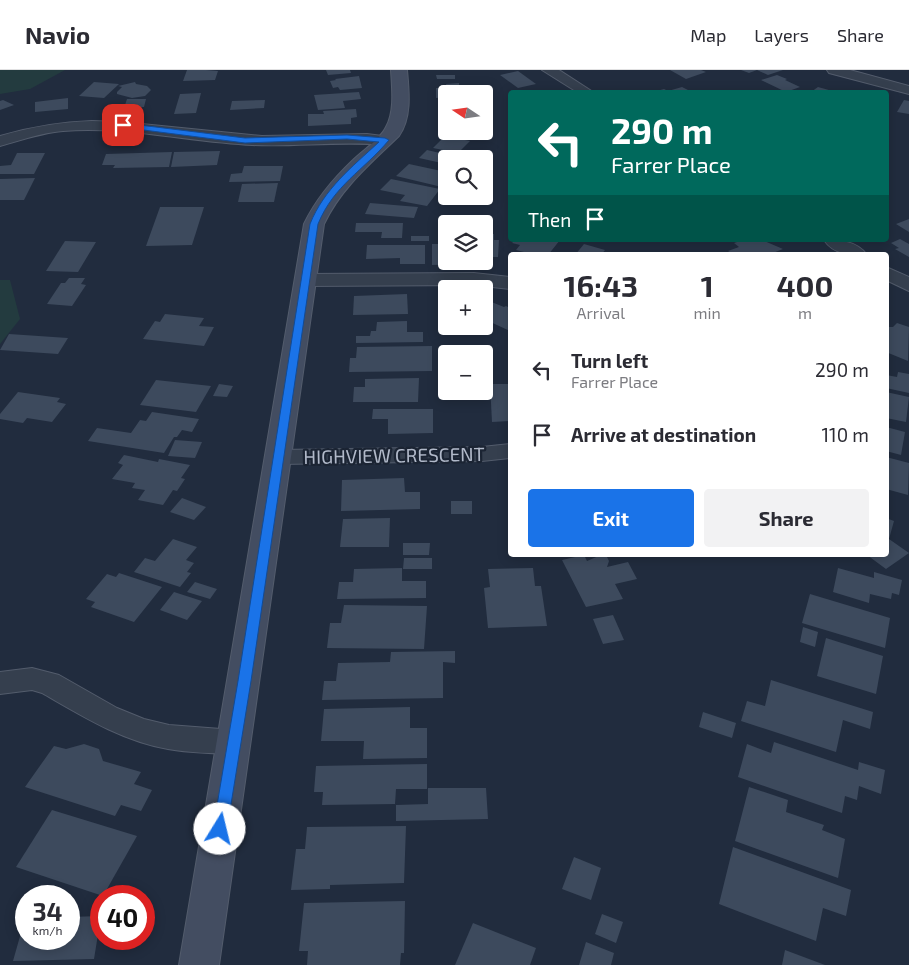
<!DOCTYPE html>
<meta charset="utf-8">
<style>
:root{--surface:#fff;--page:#f2f2f3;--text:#2b2b33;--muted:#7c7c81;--line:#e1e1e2;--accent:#1a73e8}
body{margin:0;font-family:"Exo 2",sans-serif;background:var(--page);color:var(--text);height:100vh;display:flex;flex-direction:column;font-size:19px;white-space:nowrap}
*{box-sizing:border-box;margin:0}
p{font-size:16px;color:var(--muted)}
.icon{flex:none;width:28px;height:28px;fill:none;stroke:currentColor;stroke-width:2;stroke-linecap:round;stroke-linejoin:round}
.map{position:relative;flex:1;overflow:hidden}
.drawer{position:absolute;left:508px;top:182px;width:381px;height:305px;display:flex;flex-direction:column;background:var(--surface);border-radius:5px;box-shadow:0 2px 12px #0003}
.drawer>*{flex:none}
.top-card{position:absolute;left:508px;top:20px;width:381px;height:152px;border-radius:5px;box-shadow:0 2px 12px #0003;background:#00695c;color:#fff;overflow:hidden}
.needle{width:32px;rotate:283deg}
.controls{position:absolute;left:438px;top:15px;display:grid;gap:10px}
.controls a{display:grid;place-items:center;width:55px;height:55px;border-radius:5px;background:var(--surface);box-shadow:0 2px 12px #0003;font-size:25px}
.speed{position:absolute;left:15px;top:815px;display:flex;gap:10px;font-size:25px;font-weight:700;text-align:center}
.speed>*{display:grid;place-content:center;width:65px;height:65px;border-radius:50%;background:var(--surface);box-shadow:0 2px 12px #0003;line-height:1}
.speed small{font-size:12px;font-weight:400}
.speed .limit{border:8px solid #d22;background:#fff;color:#111}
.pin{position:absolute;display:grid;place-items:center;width:42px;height:42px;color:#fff;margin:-21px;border-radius:10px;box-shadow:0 2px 8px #0006}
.me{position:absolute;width:55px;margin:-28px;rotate:9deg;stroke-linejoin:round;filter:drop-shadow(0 0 4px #0008)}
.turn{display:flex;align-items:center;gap:18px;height:105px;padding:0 20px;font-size:22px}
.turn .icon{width:65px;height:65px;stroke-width:2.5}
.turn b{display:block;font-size:35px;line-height:42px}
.then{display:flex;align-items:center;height:48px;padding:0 20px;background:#0003;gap:10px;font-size:19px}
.eta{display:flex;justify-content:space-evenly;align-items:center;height:85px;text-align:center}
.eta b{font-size:30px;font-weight:700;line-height:35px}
.cta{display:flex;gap:10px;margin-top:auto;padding:10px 20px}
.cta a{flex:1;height:58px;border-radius:5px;background:var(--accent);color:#fff;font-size:20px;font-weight:700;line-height:58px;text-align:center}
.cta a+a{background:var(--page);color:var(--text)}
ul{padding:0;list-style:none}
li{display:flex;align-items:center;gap:15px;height:65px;padding:0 20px}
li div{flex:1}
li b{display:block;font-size:19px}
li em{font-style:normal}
header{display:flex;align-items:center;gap:30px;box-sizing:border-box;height:70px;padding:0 25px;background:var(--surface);border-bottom:1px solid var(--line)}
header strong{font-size:24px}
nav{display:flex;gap:28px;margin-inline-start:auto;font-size:18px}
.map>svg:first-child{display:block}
.green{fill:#233b3f}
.building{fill:#3d4a5d}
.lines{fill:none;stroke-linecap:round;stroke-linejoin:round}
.street-casing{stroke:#535c6c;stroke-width:2}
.secondary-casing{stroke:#535c6c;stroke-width:2}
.street{fill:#353f4e;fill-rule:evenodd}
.secondary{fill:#434d61;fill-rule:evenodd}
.route{fill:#1a73e8;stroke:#114b97}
.labels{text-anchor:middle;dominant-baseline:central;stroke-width:4.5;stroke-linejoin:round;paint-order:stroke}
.street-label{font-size:19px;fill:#b1b9c9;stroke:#1b2433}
</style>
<header>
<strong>Navio</strong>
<nav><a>Map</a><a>Layers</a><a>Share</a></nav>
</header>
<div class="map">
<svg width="909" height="895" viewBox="0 0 909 895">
<rect width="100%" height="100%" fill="#212c3e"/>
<g class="green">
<path d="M0,0h65l-35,19 -30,5z"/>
<path d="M0,210h10l10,39 -20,25z"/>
</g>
<g class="building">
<path d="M187,0h19l12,1 -3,9 -32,1z"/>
<path d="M326,0h24l1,3 -23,2z"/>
<path d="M670,0h31l5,2 -20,7z"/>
<path d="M741,0h42l-15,5 -11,-5 -8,3z"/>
<path d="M518,1l18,13 -18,4 -18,-13z"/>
<path d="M436,5h19v4h-18z"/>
<path d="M777,5l10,4 -2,1 15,7 -14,5 -25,-12z"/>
<path d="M359,6l3,12 -22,2 -2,-3 -5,1 -3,-7 6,-1 -1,-1z"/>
<path d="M94,12l25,2 -15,14 -25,-2z"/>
<path d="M135,12l1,2 11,2 4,4 -6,6 -13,2 -15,-4v-2l5,-5 -4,-1z"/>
<path d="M459,13v4h6v4h8l1,3h-28v3l-10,1v-10h11l-1,-4z"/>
<path d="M682,17l10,5h-39l11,-3 4,2z"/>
<path d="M818,17l18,5h-25z"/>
<path d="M359,22l2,7 -18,2 2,7 -27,2 -4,-15z"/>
<path d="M201,23l-5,20 -22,1 6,-20z"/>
<path d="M68,28v11l-33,3v-10z"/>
<path d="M127,29h19l-2,8 -20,1z"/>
<path d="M3,30l11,5 -14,5v-9z"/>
<path d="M265,30l-1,8 -34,2 2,-9z"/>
<path d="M441,30h5v15h-4z"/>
<path d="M904,30l5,1v13l-12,-2z"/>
<path d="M356,39l1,8 -6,1v6l-43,2v-12h16l-1,-3z"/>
<path d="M451,61h34l1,4 -35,1z"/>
<path d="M445,66l25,5 -12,12 -25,-5z"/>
<path d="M427,80l30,7 -2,2h-9v5l-27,-6z"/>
<path d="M220,81l-3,14 -46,2 3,-15z"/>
<path d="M172,82l-3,15 -56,1 2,-3h-13l4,-11z"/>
<path d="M17,83h28l-11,21h-34v-8l11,-1z"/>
<path d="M409,94l37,8v4l-4,4 4,1v7l-50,-12z"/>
<path d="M244,96h39l-3,15 -51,1 2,-8 11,-1z"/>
<path d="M35,108l-11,22h-24v-21z"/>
<path d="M391,109l49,10 -13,17 -27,-5 5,-6 -25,-5z"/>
<path d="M278,113l-4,19h-36l4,-18z"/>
<path d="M370,133l48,4 -4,11 -49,-4z"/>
<path d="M160,137h44l-12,38 -46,1z"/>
<path d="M909,149v13l-13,-8z"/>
<path d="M356,153h47l-1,15h-21l1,-6h-27z"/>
<path d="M484,164h10v6h5l-1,17h-14z"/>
<rect x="411" y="166" width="18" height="5"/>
<path d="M900,169l9,5v13l-14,-8 4,-1 -8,-5z"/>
<path d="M515,170h45l-12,15h-12l-20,-5 4,-5 -8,-2z"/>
<path d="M743,170h19l21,9 -15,6h-34l-6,-4 11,-4 -5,-4z"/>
<path d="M65,171l31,1 -18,30 -32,-1z"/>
<path d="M432,174h14v17h15v3l-29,1z"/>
<path d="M584,174l21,6 -4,5h-26z"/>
<path d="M367,175h58v19h-25v-6l-34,1z"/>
<path d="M69,208h16l-4,6 5,1 -14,21 -25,-2 14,-21h4z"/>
<path d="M407,224l1,20 -55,1 1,-19z"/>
<path d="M489,231l15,6 2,-1 4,2v23l-24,-11 4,-2 -6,-3v-10z"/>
<path d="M165,244l39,4 -5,8 15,1 -10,19 -61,-7 12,-18 5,1z"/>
<path d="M407,251v11h16v10l-67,1v-7h14l1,-5h5l1,-9z"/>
<path d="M897,253l12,4 -1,34 -22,-9v-25h7z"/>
<path d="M9,264l59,4 -10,16 -58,-4z"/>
<path d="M432,276v25l-83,1 1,-14h6l1,-11z"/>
<path d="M898,302l11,2v19l-23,-5v-13l11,2z"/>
<path d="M419,308l-1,24h-65l1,-15h11v-8z"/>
<path d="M156,310l55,6 -15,26 -56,-7z"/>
<path d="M219,314l14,2 -6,11 -14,-1z"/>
<path d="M490,314h20v37l-18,1z"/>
<path d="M18,322l42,6 -3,4 9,2 -14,18 -25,-4 -4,5 -23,-4v-5z"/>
<path d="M886,322l23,5 -3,25 -20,-4z"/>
<path d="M373,339h60v24l-45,1v-15h-16z"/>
<path d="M152,342l47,7 -7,13 -10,-2 -5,7h-3l-10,16 -76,-12 9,-13 34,5 9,-13 6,1z"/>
<path d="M886,357l19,5 -4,23 -15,-4z"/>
<path d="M175,370l27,2 -7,16 -27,-2z"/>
<path d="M124,385l34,7 1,-3 31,6 -9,13 4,1 -8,12 -4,-1 -10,15 -25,-5 7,-10 -13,-2 3,-5 -23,-4 11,-14 -5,-2z"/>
<path d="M886,387l23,6 -1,32 -22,-6z"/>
<path d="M404,408l1,14h15v17l-79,2 1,-31z"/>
<path d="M182,428l24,9 -12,13 -24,-8z"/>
<rect x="451" y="431" width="21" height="13"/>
<path d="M390,448l-1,29h-49l3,-28z"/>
<path d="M886,448l8,3 -5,18 20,14 -23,16 -19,-14h19z"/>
<path d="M173,469l24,8 -11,13 8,3 -7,9 4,1 -11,14 -46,-15 11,-14 10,3z"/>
<path d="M403,473h27l-1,12h-26z"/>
<path d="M584,485l3,6 14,-6 6,2 2,4 -2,6 21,-5 9,17 -22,5 8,15 -37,8 -24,-47z"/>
<path d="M404,488h28v11h-29z"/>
<path d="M402,498v13h24v17l-89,1 2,-17h14l1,-13z"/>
<path d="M533,498l2,18h6l6,40 -59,2 -4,-40 6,-1 -2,-18z"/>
<path d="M838,498l36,10v-6l28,8 -3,15 -7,-2 -1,6 -21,-5 -1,9 -36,-11z"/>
<path d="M119,503l43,14 -28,35 -43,-15 4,-5 -9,-3 21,-25 9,3z"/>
<path d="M195,512l22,7 -7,10 -23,-7z"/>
<path d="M174,522l28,9 -15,19 -27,-10z"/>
<path d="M810,524l80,24 -5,30 -83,-25z"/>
<path d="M344,535l83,1 -3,43 -97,-1 3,-25h11z"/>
<path d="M613,545l11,25 -21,4 -10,-25z"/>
<path d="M803,557l15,5 -3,15 -15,-5z"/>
<path d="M826,568l57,18 -7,38 -59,-18z"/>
<path d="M455,581v12l-12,-1v36l-121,2 2,-19h12l2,-18 52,-1 1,-10z"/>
<path d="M771,610l102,32 -3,17 -27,-9 -7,32 -95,-31 6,-20 18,5z"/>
<path d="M410,637v21h17v30l-64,1 1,-18h-43l3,-32z"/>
<path d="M703,642l33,11 -4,15 -33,-11z"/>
<path d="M774,672l84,28 1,-8 26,8 -4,24 -22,-8 -2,14 -12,-4 -3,17 -104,-36 9,-33 24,9z"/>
<path d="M84,674l15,5 4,12 38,11 -7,12 18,6 -11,21 -20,-6 -6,11 -90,-29 29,-41 12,3z"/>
<path d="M427,694v25h-31l-1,15 -73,1 1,-13h-9l2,-26z"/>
<path d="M749,717l39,13 -2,12 38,13 -2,5 23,9 -7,39 -103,-37z"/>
<path d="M428,718h58l2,31 -92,2v-16l32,-1z"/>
<path d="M52,740l85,26 -34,60 -87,-29z"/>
<path d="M406,756l-2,57 -74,2v4l-39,1 5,-41h9l2,-22z"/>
<path d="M733,777l118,43 -5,26 -23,-8 -7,33 -97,-37z"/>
<path d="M574,787l27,11 -10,32 -29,-11z"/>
<path d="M405,831l-1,52h-3l-1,12h-93l1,-14h-9l5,-48z"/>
<path d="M602,844l21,8 -7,21 -21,-9z"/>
<path d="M26,845v24h43v-22l32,-1 -7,43 -81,2z"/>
<path d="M473,853l63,25 -6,17h-75z"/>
<path d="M586,872l28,11 -3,12h-32z"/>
<path d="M785,880l40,15h-43z"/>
</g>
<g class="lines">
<defs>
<g id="street">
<path d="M542,0h17l34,22h-16z"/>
<path d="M827,0h23l59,16v8l-80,-21z"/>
<path d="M92,51l30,1 140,14 105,-2 23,3 3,3 -3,3 -5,2c-44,-4 -89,2 -133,0 -63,-3 -126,-19 -189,-14 -22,2 -42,9 -63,15v-10c31,-9 60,-14 92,-15z"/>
<path d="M824,170c16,0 33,1 43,15 -16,0 -33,0 -43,-15z"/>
<path d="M886,197l23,10v14l-23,-11z"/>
<path d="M474,203l36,4v12l-36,-4 -169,1 -7,-2 -2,-4 2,-4 7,-2z"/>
<path d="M510,374v14l-28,3 -203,3 -8,-2 -3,-5 3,-5 8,-2 203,-3z"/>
<path d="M32,598l27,7 58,33 27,11 25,6 65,5 10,3 4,9 -4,9 -10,3c-22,-1 -44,-1 -66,-5 -46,-8 -86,-33 -126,-56l-10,-3 -32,4v-22z"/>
</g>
<path id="secondary" d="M391,0h16c2,22 5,47 -8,66 -28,27 -58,52 -75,88l-105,741h-40l125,-741c12,-25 29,-45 49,-64 10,-10 27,-20 33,-33 9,-16 6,-39 5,-57z"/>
</defs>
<use href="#street" class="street-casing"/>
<use href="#secondary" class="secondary-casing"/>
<use href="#street" class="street"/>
<use href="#secondary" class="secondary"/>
</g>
<path class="route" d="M123,53l122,15 102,-3 38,3 4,2c-26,31 -55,45 -71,84l-67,457 -24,148 -2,5 -5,2 -5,-2 -2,-5 25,-148 72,-457c14,-35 42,-57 69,-82l-32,-3 -102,4 -125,-16v-3z"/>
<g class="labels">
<g class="street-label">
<text transform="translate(394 385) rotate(-1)">HIGHVIEW CRESCENT</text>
</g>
</g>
</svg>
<div class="controls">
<a><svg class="needle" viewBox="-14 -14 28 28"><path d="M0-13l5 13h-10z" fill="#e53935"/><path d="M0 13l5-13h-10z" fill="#7c7c81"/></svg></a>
<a><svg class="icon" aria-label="search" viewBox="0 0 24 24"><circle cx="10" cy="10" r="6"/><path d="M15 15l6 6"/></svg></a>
<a><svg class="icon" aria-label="layers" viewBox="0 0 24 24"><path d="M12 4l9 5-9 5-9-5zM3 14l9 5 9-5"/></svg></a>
<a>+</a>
<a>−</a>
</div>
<div class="speed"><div>34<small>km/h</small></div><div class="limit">40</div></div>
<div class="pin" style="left:123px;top:55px;background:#d93025"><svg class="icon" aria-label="arrive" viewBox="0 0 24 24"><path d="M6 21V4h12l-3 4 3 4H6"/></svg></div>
<svg class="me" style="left:220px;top:759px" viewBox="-20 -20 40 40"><circle r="19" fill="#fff"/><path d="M0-13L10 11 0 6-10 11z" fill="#1a73e8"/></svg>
<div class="top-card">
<div class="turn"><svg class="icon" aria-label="left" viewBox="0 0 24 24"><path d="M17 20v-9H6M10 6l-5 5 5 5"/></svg><div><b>290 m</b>Farrer Place</div></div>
<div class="then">Then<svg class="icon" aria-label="arrive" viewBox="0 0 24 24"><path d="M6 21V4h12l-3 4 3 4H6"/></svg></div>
</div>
<section class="drawer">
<div class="eta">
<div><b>16:43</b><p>Arrival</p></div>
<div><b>1</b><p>min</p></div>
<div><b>400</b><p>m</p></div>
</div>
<ul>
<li><svg class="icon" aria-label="left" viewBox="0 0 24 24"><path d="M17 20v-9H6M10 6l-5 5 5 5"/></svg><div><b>Turn left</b><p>Farrer Place</p></div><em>290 m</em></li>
<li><svg class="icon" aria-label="arrive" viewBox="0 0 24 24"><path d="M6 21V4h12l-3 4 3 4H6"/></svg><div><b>Arrive at destination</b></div><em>110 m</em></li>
</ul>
<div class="cta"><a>Exit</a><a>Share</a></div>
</section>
</div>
